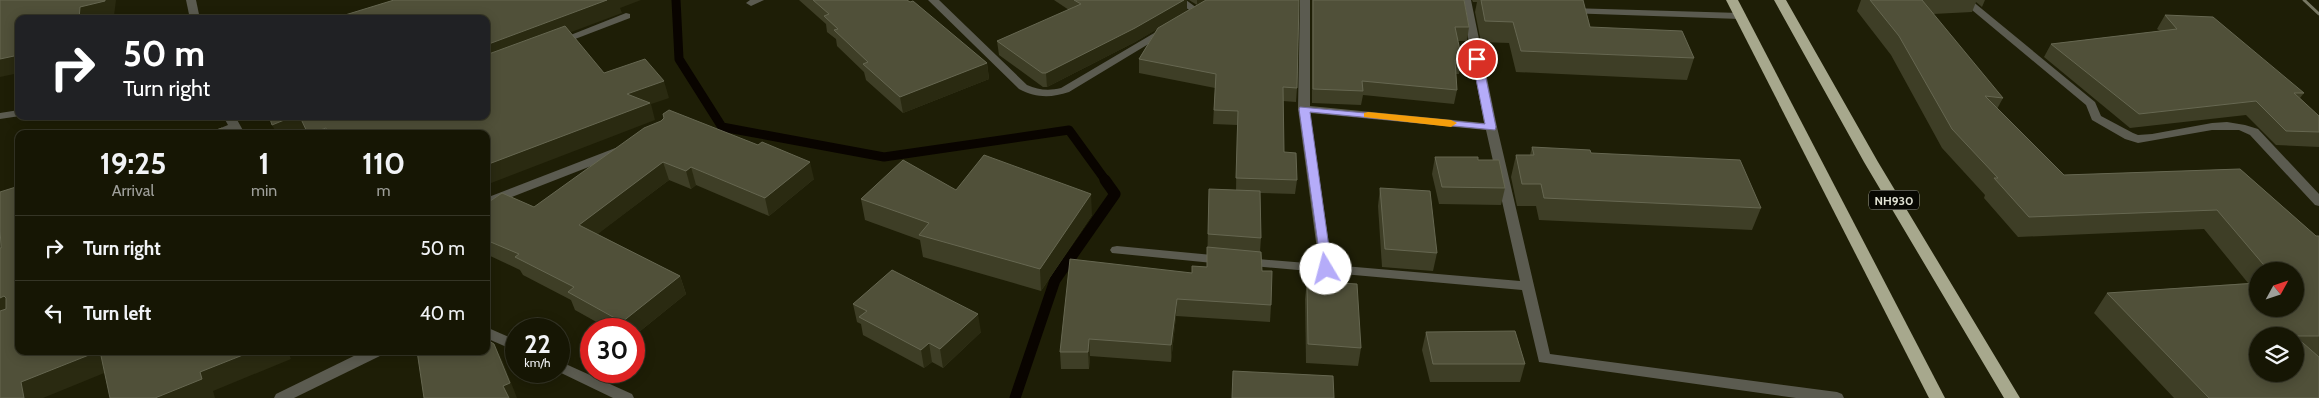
<!DOCTYPE html>
<style>
:root{--surface:#161604;--page:#232313;--text:#f1f3f6;--muted:#9e9f9a;--line:#353526}
body{margin:0;font-family:Cabin,sans-serif;background:var(--page);color:var(--text);height:100vh;display:flex;flex-direction:column;font-size:19px;white-space:nowrap}
*{box-sizing:border-box;margin:0}
p{font-size:16px;color:var(--muted)}
.icon{flex:none;width:28px;height:28px;fill:none;stroke:currentColor;stroke-width:2;stroke-linecap:round;stroke-linejoin:round}
.map{position:relative;flex:1;overflow:hidden}
.drawer{position:absolute;left:15px;top:130px;width:475px;height:225px;display:flex;flex-direction:column;background:var(--surface);border-radius:10px;box-shadow:0 2px 12px #0003,0 0 0 1px var(--line)}
.drawer>*{flex:none}
.guide{position:absolute;left:15px;top:15px;width:475px;height:105px;border-radius:10px;box-shadow:0 2px 12px #0003,0 0 0 1px var(--line);background:#202124;color:#fff;overflow:hidden}
.needle{width:32px;rotate:50deg}
.buttons{position:absolute;left:2249px;top:262px;display:grid;gap:10px}
.buttons a{display:grid;place-items:center;width:55px;height:55px;border-radius:50%;background:var(--surface);box-shadow:0 2px 12px #0003,0 0 0 1px var(--line);font-size:25px}
.speed{position:absolute;left:505px;top:318px;display:flex;gap:10px;font-size:25px;font-weight:700;text-align:center}
.speed>*{display:grid;place-content:center;width:65px;height:65px;border-radius:50%;background:var(--surface);box-shadow:0 2px 12px #0003,0 0 0 1px var(--line);line-height:1}
.speed small{font-size:12px;font-weight:400}
.speed .limit{border:8px solid #d22;background:#fff;color:#111}
.pin{position:absolute;display:grid;place-items:center;width:42px;height:42px;color:#fff;margin:-21px;border:2px solid #fff;border-radius:50%;box-shadow:0 1px 5px #0007}
.me{position:absolute;width:55px;margin:-28px;rotate:352deg;stroke-linejoin:round;filter:drop-shadow(0 0 4px #0008)}
.turn{display:flex;align-items:center;gap:18px;height:105px;padding:0 25px;font-size:22px}
.turn .icon{width:65px;height:65px;stroke-width:2.5}
.turn b{display:block;font-size:35px;line-height:42px}
.eta{display:flex;justify-content:space-evenly;align-items:center;height:85px;text-align:center}
.eta b{font-size:30px;font-weight:700;line-height:35px}
ul{padding:0;list-style:none}
li{display:flex;align-items:center;gap:15px;height:65px;padding:0 25px;border-top:1px solid var(--line)}
li div{flex:1}
li b{display:block;font-size:19px}
li em{font-style:normal}
.map>svg:first-child{display:block}
.lines{fill:none;stroke-linecap:round;stroke-linejoin:round}
.stream-far1{stroke:#090400;stroke-width:9}
.stream{stroke:#090400;stroke-width:11}
.minor{fill:#5b5b50;fill-rule:evenodd}
.trunk{fill:#a7a88d;fill-rule:evenodd}
.rail{stroke:#787864;stroke-width:3}
.wall{fill:#3e3e26;fill-rule:evenodd}
.shaded-wall{fill:#2a2a11}
.building{fill:#505039;stroke:#666751;fill-rule:evenodd}
.route{fill:#b5acf9;stroke:#7670a2}
.slow{fill:#f59e0b}
.labels{text-anchor:middle;dominant-baseline:central;stroke-width:5;stroke-linejoin:round;paint-order:stroke}
.shield{fill:#080802;stroke:#a0a194;stroke-width:1}
.shield-label{font-size:12px;font-weight:bold;fill:#e1e2d3}
</style>
<div class="map">
<svg width="2319" height="398" viewBox="0 0 2319 398">
<rect width="100%" height="100%" fill="#1e1e06"/>
<g class="lines">
<path class="stream-far1" d="M676,0l3,59 43,68 162,30 185,-27 37,51"/>
<path class="stream" d="M1015,398l40,-118 60,-86 -10,-14"/>
<g class="minor">
<path d="M186,0h10l4,19h-10z"/>
<path d="M764,0l-13,6 -5,-3 4,-3z"/>
<path d="M928,0h11l88,85c11,5 22,6 34,3l100,-59 4,-1 5,3 -101,61c-18,6 -33,6 -50,-3z"/>
<path d="M1174,0h12l11,8 15,-8h13l-28,15z"/>
<path d="M1300,0h10v106l174,17 -23,-123h10l26,127 53,227 287,38 5,2 2,4h-48l-257,-36 -17,-72 -281,-25 -2,-3 2,-3 5,-1 73,6 -21,-155zM1310,113l176,17 34,151 -188,-16z"/>
<path d="M1960,0h11l124,102 6,14 32,17 5,2 14,-1 60,-11 15,-1 18,3 13,4 61,65v12l-4,-1 -65,-70 -11,-5h-27l-74,13 -13,-4 -33,-19 -6,-15z"/>
<path d="M1570,8l170,5 5,3 -5,3 -174,-6 -1,-2z"/>
<path d="M626,13l4,1v4l-68,26h-8l-1,-2z"/>
<path d="M19,110l1,6 -20,3v-6z"/>
<path d="M223,116h12l10,18h-12l-1,-3 -8,3h-18l22,-9z"/>
<path d="M618,147l4,1 2,3 -2,3 -136,53v-9z"/>
<path d="M1117,246l106,10 7,4 -7,4 -111,-11 -2,-3 2,-3z"/>
<path d="M486,327l30,13v11l-30,-13z"/>
<path d="M364,351h20l-2,4 -88,43h-20l2,-4z"/>
<path d="M559,361l73,33 2,4h-21l-56,-27h2z"/>
</g>
<g class="trunk">
<path d="M1726,0h12l207,398h-16z"/>
<path d="M1774,0h12l92,162 142,236h-16l-140,-236z"/>
</g>
<path class="rail" d="M2304,0l15,14"/>
</g>
<g class="wall">
<path d="M799,0h108l80,63 2,16 -86,34 -37,-33 -2,-8 -27,-26 -1,-7 -9,-7 -1,-8z"/>
<path d="M1054,0h133v11l10,-6 -8,-5h110l-2,88 -1,14 -13,-1 1,51 13,28 -2,14 -35,-1 1,45 -1,14 2,19 9,34 -1,17 -94,-6 -5,46 -81,-6 -1,13h-28l-1,-17 132,-79v-7l15,1 2,-78 27,1 1,-65 -24,-1 2,-36 -76,-15v-14l18,-30 -22,13 -88,45h-4l-44,-32 -2,-14 72,-31z"/>
<path d="M1312,0h152l5,27 -2,14h-9l4,19 -3,14h-3l1,16 -3,14 -91,-9 -2,10 -49,-2z"/>
<path d="M1472,0h111l7,27 104,31 -7,22 -171,-8 -7,-29 -28,-1 -6,-30 2,-10h-4z"/>
<path d="M1861,0h124l-3,7 -6,-5 -4,10 -39,2 70,84 -6,11 67,66 176,-6 76,67h3v120h-2l2,42h-145l-80,-85 13,-20 141,-10 -44,-54 -186,8 -34,-39 1,-3 -43,-47 -51,-93 -34,-44zM2258,271h37l-37,38z"/>
<path d="M2165,15l139,78 -4,5 19,18v31l-43,-2 -30,-30 -116,13 -86,-71 7,-13 109,-13 -3,-2z"/>
<path d="M663,114l151,65 -45,37 -73,-31 -5,4 -22,-9 -72,54 83,42 6,18 -52,42v-7h-25l-34,-19 -4,-10 -48,-25 -3,-5 -34,-16v-50l48,3 127,-86 3,-3z"/>
<path d="M1532,147l59,6 170,55 -9,22 -213,-10 -3,-14h-19l-6,-29 5,-22h14z"/>
<path d="M1435,157l43,3 27,28 -4,17 -62,-1 -7,-30z"/>
<path d="M1380,188l57,65 -4,18 -51,-4 -4,-61z"/>
<path d="M956,190l136,25 -51,76 -118,-34 -3,-17 -55,-20 -4,-21z"/>
<path d="M1307,281l54,67 -3,18 -52,-3 -1,-64z"/>
<path d="M853,304l128,28 -38,36 -11,-6 -8,6 -61,-33 -2,-11 -4,-2z"/>
<path d="M1426,332l99,32 -5,18h-90l-8,-32z"/>
</g>
<g class="shaded-wall">
<path d="M105,0h11l-2,16 -10,3h-25l1,-12z"/>
<path d="M607,0h34l-21,8 2,5 -136,51v-19z"/>
<path d="M1184,0h3v12l-52,30 -88,45 -1,-14z"/>
<path d="M1197,0h11l-11,6z"/>
<path d="M19,55v18l-19,4v-18z"/>
<path d="M987,63l2,16 -86,34 -3,-16z"/>
<path d="M664,81l5,17 -18,6 4,16 -169,65v-20l141,-71z"/>
<path d="M294,116h52l-44,18h-25l-5,-9z"/>
<path d="M326,128l3,6h-21z"/>
<path d="M663,162l6,18 -83,63 -7,-18z"/>
<path d="M810,162l4,17 -45,37 -4,-18z"/>
<path d="M691,167l5,18 -5,4 -5,-18z"/>
<path d="M1091,194l1,21 -51,76 -1,-22z"/>
<path d="M680,276l6,18 -52,42v-7h-9l-3,-7z"/>
<path d="M4,296l14,18 -18,7v-23z"/>
<path d="M1177,299l-1,17 -5,46v-17z"/>
<path d="M978,314l3,18 -38,36 -3,-19z"/>
<path d="M1089,339l1,17 -1,13 -1,-17z"/>
<path d="M929,343l3,19 -8,6 -3,-18z"/>
<path d="M494,344l9,18 14,36h-8l-6,-12z"/>
<path d="M99,351h1l14,18 -71,29h-19l-3,-16z"/>
<path d="M253,351h35l3,8 -78,32 2,7h-60l45,-26z"/>
</g>
<g class="building">
<path d="M0,0h105v1l-25,6 -1,12h-60v36l-19,4z"/>
<path d="M394,0h213l-121,45v-26h-154z"/>
<path d="M813,0h94l3,2 3,-1 74,62 -87,34 -37,-33 5,-2 -34,-32 4,-1 -14,-13 5,-2z"/>
<path d="M1074,0h110l-49,28 -89,45h-4l-45,-32 84,-37z"/>
<path d="M1206,0h93l-2,88 -14,-1 1,65 12,1 1,27 -61,-2 2,-67 -24,-1 2,-36 -77,-15 19,-31z"/>
<path d="M1313,0h151l5,27h-14l7,33h-7l2,30 -95,-9 1,10 -50,-2z"/>
<path d="M1481,0h102l7,27 92,4 12,27 -173,-7 -8,-29 -28,-1z"/>
<path d="M1870,0h52l81,98 -18,-2 79,79 176,-6 76,67h3v100h-24l24,21v41h-110l-102,-105 151,-10v26h37v-38h-26l-52,-61 -188,7 -35,-39h4l-46,-49 -53,-93zM2258,336h37v38h-37z"/>
<path d="M2165,15l48,2 91,76h-10l25,23v16l-33,-1 -30,-30 -117,13 -88,-70 126,-15z"/>
<path d="M565,26l39,47 41,-14 19,22 -37,13 23,9 -164,62v-31h-157l-3,-6 -18,6 -7,-15h18l6,-3h161v-61z"/>
<path d="M669,110l89,35 4,-3 48,20 -45,36 -74,-31 -5,4 -23,-9 -84,63 101,51 -58,46 -54,-30 6,-5 -59,-30 4,-3 -33,-14v-36l16,-11 32,14 110,-79 17,-7 3,-3 -1,-4z"/>
<path d="M269,116h25l-22,9z"/>
<path d="M222,128l2,6h-20z"/>
<path d="M1532,147l58,3 1,3 149,7 21,48 -217,-10 -3,-14h-19l-6,-29h18z"/>
<path d="M984,155l107,39 -51,75 -121,-34 10,-12 -68,-24 42,-39 53,30z"/>
<path d="M1435,157h43v3h21l6,28 -63,-1z"/>
<path d="M19,186v165h80l-78,31 3,16h-24v-87l6,-2v-11l-2,-2 -4,2v-50h1l-1,-21v-35z"/>
<path d="M1380,188l50,3 7,62 -52,-4z"/>
<path d="M1209,189l51,2 1,47 -53,-4z"/>
<path d="M1207,247l54,5 1,19h10l-1,34 -94,-6 -6,46 -82,-6 -1,13h-28l10,-93 122,14v-7l15,1z"/>
<path d="M892,270l86,44 -38,35 -11,-6 -8,7 -62,-33 8,-6 -14,-7z"/>
<path d="M1307,281l50,3 4,64 -53,-4z"/>
<path d="M1515,331l10,33h-92l-7,-32z"/>
<path d="M486,339l8,5 16,39 -7,3 6,12h-85l-7,-47h69z"/>
<path d="M100,351h153l-53,21 2,7 -47,19h-45z"/>
<path d="M1233,371l100,5 1,22h-102z"/>
</g>
<path class="route" d="M1477,56l5,3 14,68 -1,3 -185,-18 22,157 -6,4 -4,-1 -23,-163 1,-2 185,17 -13,-65z"/>
<path class="slow" d="M1368,112l83,8 6,3 -6,4 -87,-10v-4z"/>
<g class="labels">
<rect class="shield" x="1869" y="190.5" width="50" height="19" rx="4"/>
<g class="shield-label">
<text x="1894" y="200">NH930</text>
</g>
</g>
</svg>
<div class="buttons">
<a><svg class="needle" viewBox="-14 -14 28 28"><path d="M0-13l5 13h-10z" fill="#e53935"/><path d="M0 13l5-13h-10z" fill="#9e9f9a"/></svg></a>
<a><svg class="icon" aria-label="layers" viewBox="0 0 24 24"><path d="M12 4l9 5-9 5-9-5zM3 14l9 5 9-5"/></svg></a>
</div>
<div class="speed"><div>22<small>km/h</small></div><div class="limit">30</div></div>
<div class="pin" style="left:1477px;top:59px;background:#d93025"><svg class="icon" aria-label="arrive" viewBox="0 0 24 24"><path d="M6 21V4h12l-3 4 3 4H6"/></svg></div>
<svg class="me" style="left:1326px;top:269px" viewBox="-20 -20 40 40"><circle r="19" fill="#fff"/><path d="M0-13L10 11 0 6-10 11z" fill="#b5acf9"/></svg>
<div class="guide">
<div class="turn"><svg class="icon" aria-label="right" viewBox="0 0 24 24"><path d="M7 20v-9h11M14 6l5 5-5 5"/></svg><div><b>50 m</b>Turn right</div></div>
</div>
<section class="drawer">
<div class="eta">
<div><b>19:25</b><p>Arrival</p></div>
<div><b>1</b><p>min</p></div>
<div><b>110</b><p>m</p></div>
</div>
<ul>
<li><svg class="icon" aria-label="right" viewBox="0 0 24 24"><path d="M7 20v-9h11M14 6l5 5-5 5"/></svg><div><b>Turn right</b></div><em>50 m</em></li>
<li><svg class="icon" aria-label="left" viewBox="0 0 24 24"><path d="M17 20v-9H6M10 6l-5 5 5 5"/></svg><div><b>Turn left</b></div><em>40 m</em></li>
</ul>
</section>
</div>
